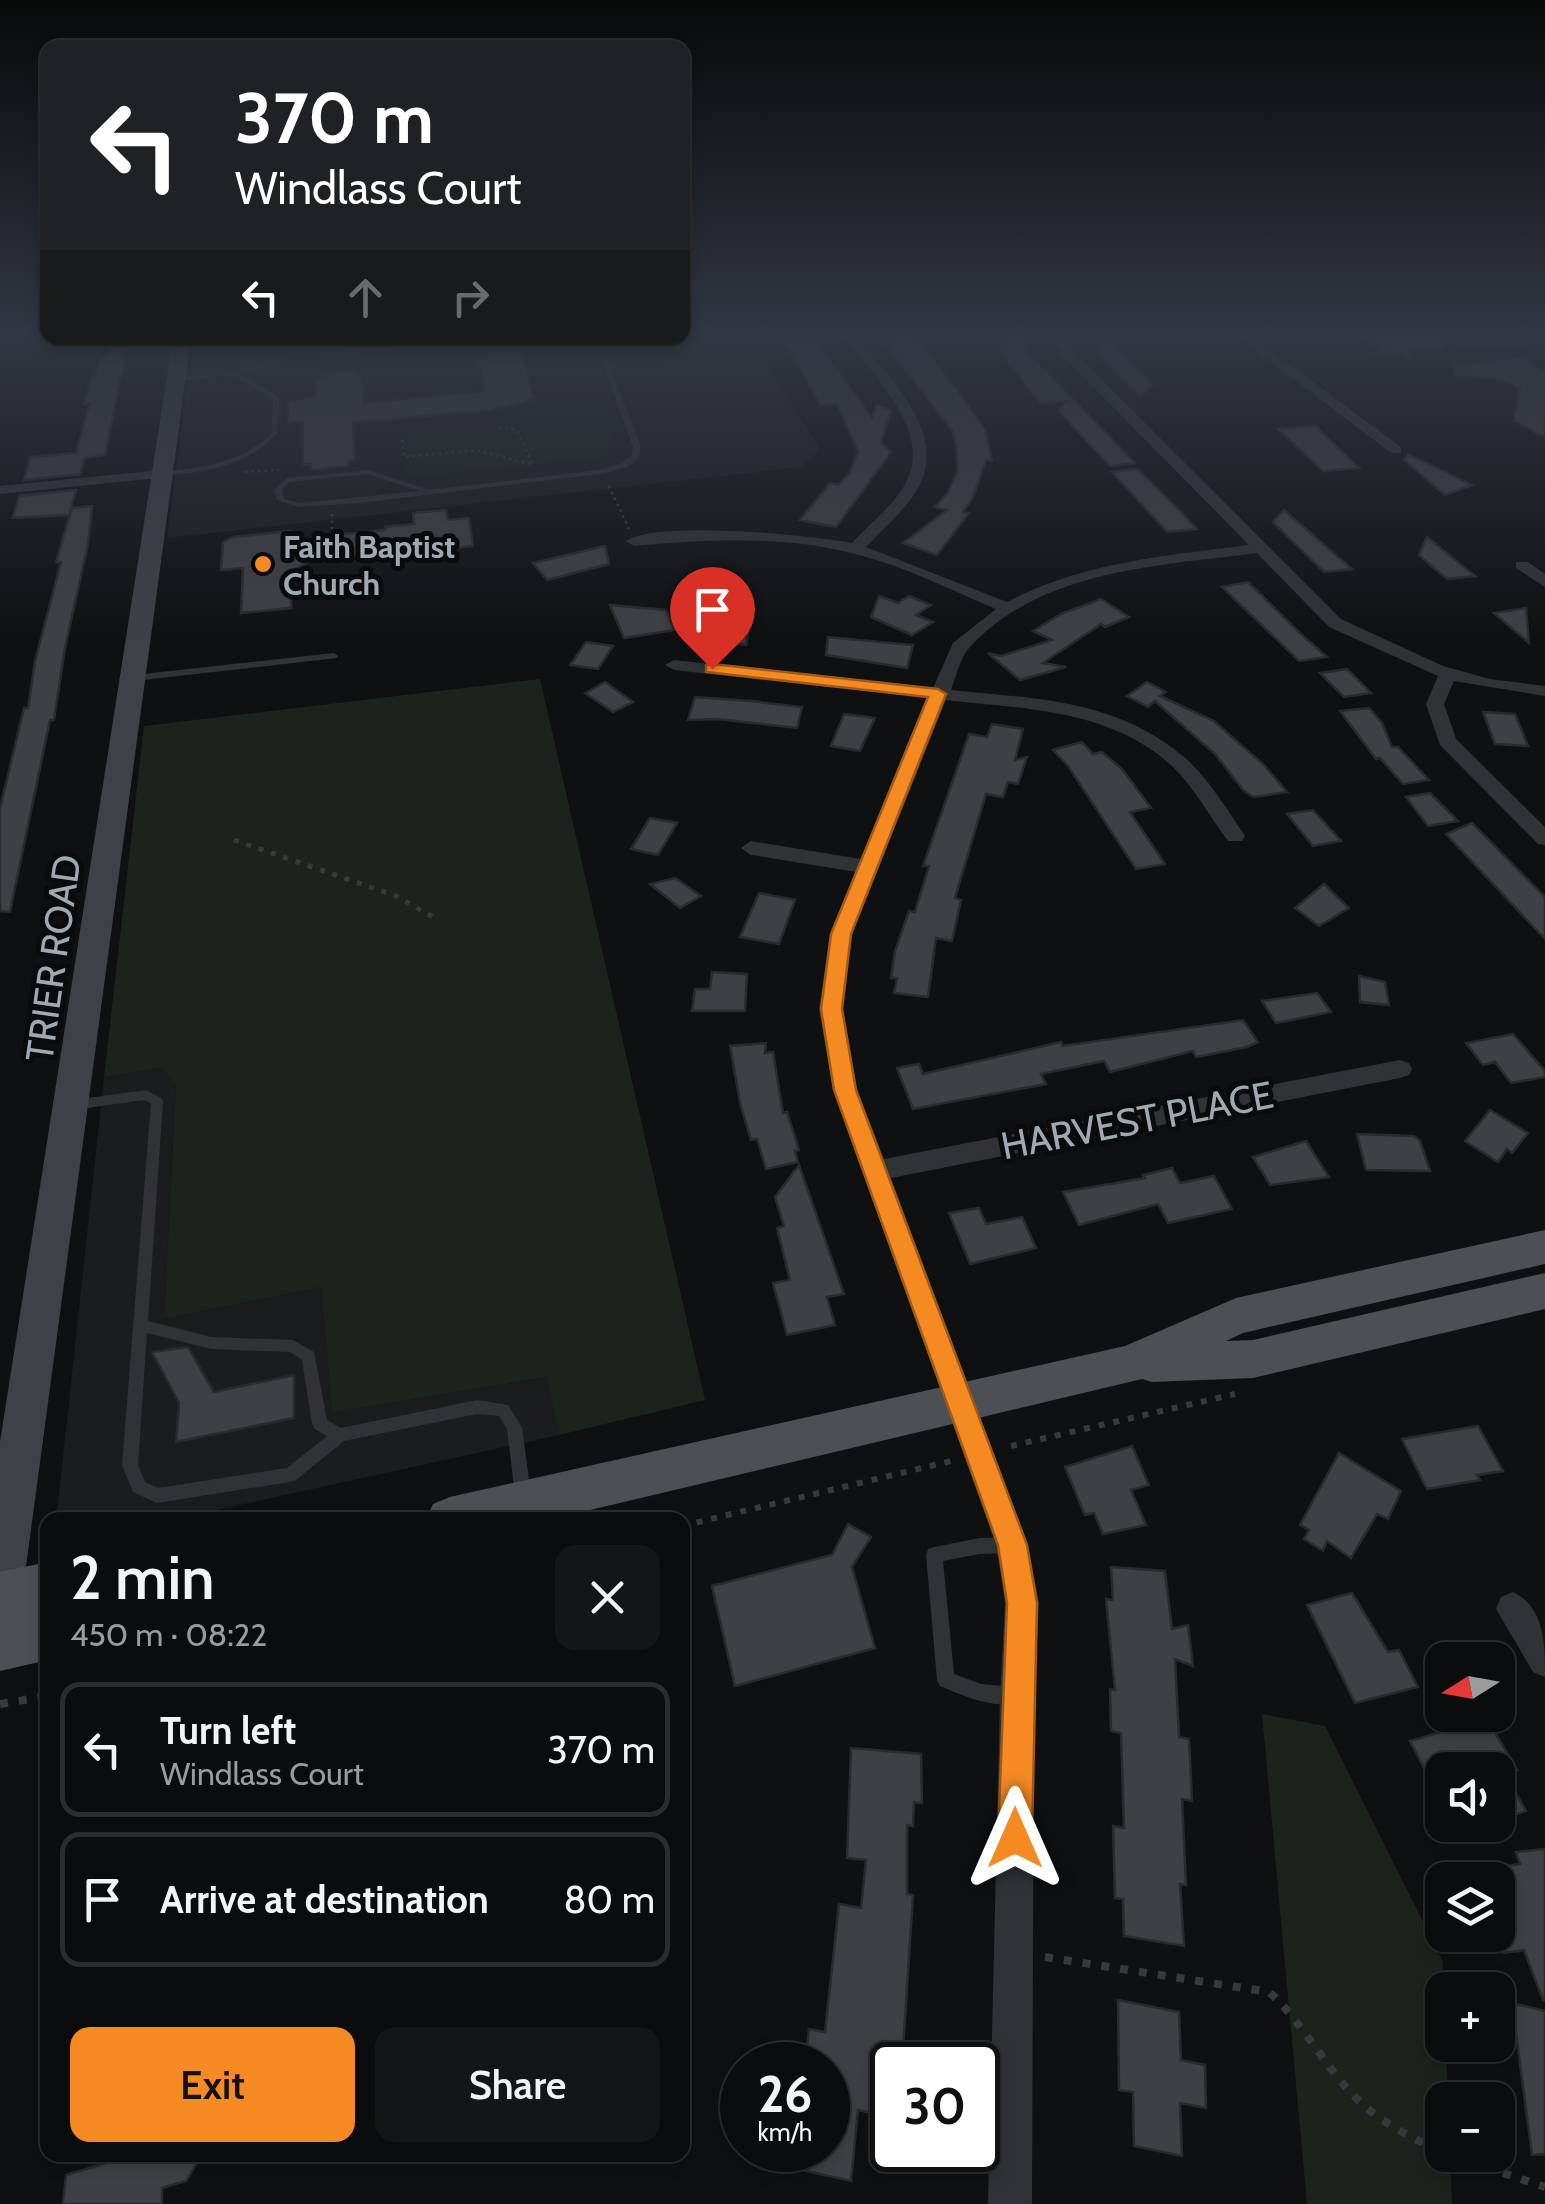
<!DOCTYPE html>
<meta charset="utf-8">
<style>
:root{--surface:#0b0c0d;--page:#141516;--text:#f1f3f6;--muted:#9a9b9d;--line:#2b2c2e;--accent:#f68a22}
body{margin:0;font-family:Cabin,sans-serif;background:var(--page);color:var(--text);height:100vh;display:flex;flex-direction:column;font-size:38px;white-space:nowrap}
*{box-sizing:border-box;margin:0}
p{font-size:32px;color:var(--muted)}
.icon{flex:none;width:55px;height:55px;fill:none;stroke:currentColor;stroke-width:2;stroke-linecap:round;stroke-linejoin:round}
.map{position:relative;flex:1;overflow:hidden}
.panel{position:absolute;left:40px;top:1512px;width:650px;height:650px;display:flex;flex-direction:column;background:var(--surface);border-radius:20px;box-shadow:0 5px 15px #0003,0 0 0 2px var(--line)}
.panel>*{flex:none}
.top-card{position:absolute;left:40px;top:40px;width:650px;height:305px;border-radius:20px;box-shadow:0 5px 15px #0003,0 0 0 2px var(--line);background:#202124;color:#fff;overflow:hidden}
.needle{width:65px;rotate:259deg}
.fabs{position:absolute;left:1425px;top:1642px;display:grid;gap:20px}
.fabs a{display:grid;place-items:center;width:90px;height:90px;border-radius:20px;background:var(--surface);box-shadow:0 5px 15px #0003,0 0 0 2px var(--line);font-size:50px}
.speed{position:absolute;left:720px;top:2042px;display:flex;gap:20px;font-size:50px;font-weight:700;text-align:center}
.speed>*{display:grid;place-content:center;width:130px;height:130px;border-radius:50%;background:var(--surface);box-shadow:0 5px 15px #0003,0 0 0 2px var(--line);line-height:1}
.speed small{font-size:25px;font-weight:400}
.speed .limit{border:5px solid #111;border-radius:15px;background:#fff;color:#111}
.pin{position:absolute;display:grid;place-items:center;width:85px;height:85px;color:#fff;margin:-102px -42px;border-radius:50% 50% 50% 0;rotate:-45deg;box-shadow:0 0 10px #0007}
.pin .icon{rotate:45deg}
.me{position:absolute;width:110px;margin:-55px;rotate:0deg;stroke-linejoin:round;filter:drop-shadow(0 0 8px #0008)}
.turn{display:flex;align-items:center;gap:35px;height:210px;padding:0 30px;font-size:45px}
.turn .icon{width:130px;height:130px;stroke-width:2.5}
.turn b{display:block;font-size:70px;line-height:85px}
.lanes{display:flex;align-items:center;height:95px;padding:0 30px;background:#0003;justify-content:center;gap:50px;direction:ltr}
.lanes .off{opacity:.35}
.round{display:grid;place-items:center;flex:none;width:105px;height:105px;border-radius:20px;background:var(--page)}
.headline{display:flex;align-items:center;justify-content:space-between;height:170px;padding:0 30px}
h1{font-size:60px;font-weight:600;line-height:75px}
.button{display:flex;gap:20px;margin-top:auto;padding:20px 30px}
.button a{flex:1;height:115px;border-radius:20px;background:var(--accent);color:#111;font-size:40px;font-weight:600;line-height:115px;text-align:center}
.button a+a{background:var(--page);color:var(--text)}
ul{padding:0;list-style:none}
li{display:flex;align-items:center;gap:30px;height:135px;margin:0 20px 15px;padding:0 10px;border:5px solid var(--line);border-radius:20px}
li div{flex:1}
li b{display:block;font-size:38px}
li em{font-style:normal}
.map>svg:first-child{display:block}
.built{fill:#1b1c1e}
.green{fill:#1c231c}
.building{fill:#3e4044;stroke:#292a2d;stroke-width:2.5}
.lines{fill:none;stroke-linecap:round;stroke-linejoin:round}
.path-far3{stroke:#36393d;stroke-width:2.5;stroke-dasharray:2.5 4;stroke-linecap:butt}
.path-far2{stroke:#36393d;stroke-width:5;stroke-dasharray:5 8;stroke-linecap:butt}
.path-far1{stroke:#36393d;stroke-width:6;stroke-dasharray:6 9;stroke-linecap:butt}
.path{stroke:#36393d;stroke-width:8;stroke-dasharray:8 11;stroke-linecap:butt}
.lane{fill:#303236;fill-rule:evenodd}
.street{fill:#303236;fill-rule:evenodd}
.secondary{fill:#3e4146;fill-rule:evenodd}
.primary{fill:#4c5055;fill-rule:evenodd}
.route{fill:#f68a22;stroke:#a05a16;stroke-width:2.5}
.poi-dot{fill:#f68a22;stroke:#0a0b0c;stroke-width:4}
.labels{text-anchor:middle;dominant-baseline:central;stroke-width:10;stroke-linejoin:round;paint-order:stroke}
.far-poi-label{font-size:32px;font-weight:bold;fill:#a0a9b2;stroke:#0a0b0c;text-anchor:start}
.street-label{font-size:38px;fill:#a0a9b2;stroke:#0a0b0c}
</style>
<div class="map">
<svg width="1545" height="2204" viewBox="0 0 1545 2204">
<rect width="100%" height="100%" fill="#0f1011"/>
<g class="built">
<path d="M683,333h65l72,117 -19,17 -634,71 25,-184 190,-16h300z"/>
<path d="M161,1068l15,17 -12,234 157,-32 11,126 216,-36 11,58 -388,85h-103l-11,-7 47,-436z"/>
</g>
<g class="green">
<path d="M604,401c7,19 11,36 2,56l-200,20 -4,-40 118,-12 -4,-16z"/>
<path d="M540,679l165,721 -146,35 -12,-58 -215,36 -11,-126 -157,32 12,-234 -15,-17 -57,9 40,-351z"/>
<path d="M1262,1714l63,12 118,236 -1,83h4l2,55h-6v55h8l2,49h-145z"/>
</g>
<g class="building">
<path d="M1007,333h23l-6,16 111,114 -25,3 -52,-56 10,-9 -27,3 -42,-53z"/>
<path d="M1096,333h7l50,51 -12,12 -40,-38z"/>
<path d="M1351,333h92l1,15 -34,3 -1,8 -15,-7 -19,2 4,-8z"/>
<path d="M916,335l69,94 7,31h-6l-13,37 -10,15 6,1 -32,42 -34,-12 44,-33 -12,-3 13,-15 10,-22 -2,-25 -4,-15 -71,-92z"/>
<path d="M113,338h16l-24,117 -20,3 -5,16 -56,6 6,-23 46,-4 14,-50 -6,1 8,-28h4l4,-20 7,-1z"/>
<path d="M815,339l57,79 5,-13 14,5 -10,33 10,9 -55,75 -36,-7 30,-37 8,2 12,-13 8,-21 -21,-47 -16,1 -37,-64z"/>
<path d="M521,353l13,46 -44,11 -137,13 2,37 -6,1 -1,5 -37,4 -1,-6 -7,1v-43l-16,1 1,-22 28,-5v-18h5v-5l34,-3v5l6,-1 3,29 121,-12 -8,-34z"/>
<path d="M1523,357l22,15v65l-31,-16 6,-32 -17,-10 -49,-4v-10z"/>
<path d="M1315,426l44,42 -36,3 -45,-42z"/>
<path d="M1408,454l64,31 -27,10 -41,-35z"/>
<path d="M1138,469l44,44 15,16 -30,3 -55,-60z"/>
<path d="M76,490l-7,25 -56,3 6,-22z"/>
<path d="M92,506l-4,38 -23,104 -11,72h-4l-40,192 -10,-1v-103l24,-100h4l7,-47 26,-99h-5l16,-54z"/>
<path d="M446,510l2,10 21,-2 4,28 -21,2v6l-32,4 -1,-6 -30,3v-3l-78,8 -19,11 -1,37 -50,5 2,-45 -22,2 2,-28 10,-5 58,-6v9l94,-10v-3l29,-3 -1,-11z"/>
<path d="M1284,510l68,59 -28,3 -51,-50z"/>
<path d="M1427,537l48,39 -28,3 -28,-24z"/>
<path d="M605,546l4,18 -62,16 -14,-17z"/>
<path d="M1248,582l54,53 25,22 -28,4 -77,-74z"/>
<path d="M879,596l19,7 11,-7 22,9 -15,10 17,7 -21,13 -41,-18z"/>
<path d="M1101,599l28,18 -24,10 -4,-3 -58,39 23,4 -46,13 -32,-27 13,3 51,-16 -19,-9 28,-17z"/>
<path d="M610,605l56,5 8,20 -50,8z"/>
<path d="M1526,608l3,35 -35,-30z"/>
<path d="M708,615l42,9 -4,21 -48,-10z"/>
<path d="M828,637l85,8 -6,23 -81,-13z"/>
<path d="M586,642l27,4 -15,23 -28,-4z"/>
<path d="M1347,669l24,24 -27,4 -24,-24z"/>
<path d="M605,682l28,20 -20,10 -28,-19z"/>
<path d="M1147,682l19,10 -6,4 54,25 50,44 23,27 -33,5 -10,-6 -29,-37 -60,-53 -7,6 -21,-11z"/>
<path d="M695,697l55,4 52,6 -5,21 -80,-9 -29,1z"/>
<path d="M1369,708l13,15 10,24h6l31,33 -26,4 -23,-26 -4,1 -36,-48z"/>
<path d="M1483,712l32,2 13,32 -33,-2z"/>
<path d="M844,714l31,4 -15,33 -29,-5z"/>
<path d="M992,724l31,5 -8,31 12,-3 -9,27 -10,-2 -5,15 -17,-3 -31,104 6,2 -9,41 -16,-3 -8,59 -34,-4 3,-15h-6l4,-27 14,-40 6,1 14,-46h-6l46,-132 18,3z"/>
<path d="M1082,742l11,12 9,-2 20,17 29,39 -21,4 35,52 -29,5 -68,-103 -15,-16z"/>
<path d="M1430,793l28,28 -30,5 -22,-29z"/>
<path d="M1313,810l28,31 -28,5 -26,-32z"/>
<path d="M650,818l27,5 -19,32 -27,-6z"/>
<path d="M1472,823l73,74v42l-99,-105z"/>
<path d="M675,878l26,18 -21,12 -30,-24z"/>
<path d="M1324,884l25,24 -30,18 -24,-18z"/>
<path d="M759,893l36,7 -16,44 -39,-7z"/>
<path d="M712,972l35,2 -2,37h-53l3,-22h15z"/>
<path d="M1359,976l26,6 4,23 -29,-3z"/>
<path d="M1317,993l14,19 -55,11 -14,-22z"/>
<path d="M1243,1020l15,22 -11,5 -51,10 -3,-6 -83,21 -6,-11 -63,13 5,10 -133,25 -16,-41 22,-4 4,10 138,-32 2,4z"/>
<path d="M1513,1034l32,37v6l-34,6 -16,-21 -12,3 -17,-22z"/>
<path d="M766,1043l-1,10 8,-1 10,61 4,-1 12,38 -4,1 3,11 -32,7 -9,-30 -6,1 -11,-37 -10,-57z"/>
<path d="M1490,1110l38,23 -16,20 -5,-4 -9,13 -33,-21z"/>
<path d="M1357,1134l57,2 6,5 10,30 -64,-1z"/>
<path d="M1306,1141l23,36 -59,8 -17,-28z"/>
<path d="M799,1165l45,129 -17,3 8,28 -48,10 -14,-52 17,-3 -13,-52 7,-2 -9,-29z"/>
<path d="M1172,1168l8,15 34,-7 18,33 -64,14 -10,-19 -79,21 -16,-33 82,-14 -2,-3z"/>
<path d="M979,1208l7,16 36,-7 14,31 -66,16 -21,-51z"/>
<path d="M188,1347l26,45 80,-17v43l-118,24 3,-39 -27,-51z"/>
<path d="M1478,1426l25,45 -26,4 3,5 -53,9 -25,-50z"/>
<path d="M1132,1446l17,39 -18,5 15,35 -43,9 -9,-21 -9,2 -20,-48z"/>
<path d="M1339,1453l62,38 -13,28 -11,-5 -26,44 -24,-17 -4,10 -19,-12 5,-9 -9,-5z"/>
<path d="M848,1524l23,13 -19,30 23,81 -140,38 -23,-100 120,-31z"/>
<path d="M1111,1567l54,4 7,58 16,-4 5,41 -18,-7 4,78 10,2 3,62 -10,-2 4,86 -6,-1 4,62 -60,-10 -1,-37 -8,-1 -2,-72 11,2 -3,-95 -10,-2 -1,-42 5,1 -9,-91 7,1z"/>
<path d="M1352,1593l36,59 11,-2 19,37 -63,16 -48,-98z"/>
<path d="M1485,1715l32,55h-14l23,41 -28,9v-50h-46l-10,-17v50l-32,-62 56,-16 -2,-4z"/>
<path d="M851,1748l70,6 1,49 -8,-1 -1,24 -6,-1v69l6,1 -11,170h-10v52l-34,-7 -7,71 -58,-13 2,-18h33v-85h-23l4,-36 16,3 14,-128 22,4 5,-48 -19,-2z"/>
<path d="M1545,1849v151h-2l-19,-50 -21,3 -5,-15v-71l22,-3 -4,-12z"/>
<path d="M1118,2000l61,12 2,48 24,5 1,43 -26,-5 2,53 -48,-10 -1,-54 -14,-2z"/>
<path d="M1512,2003l33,8v143l-13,1z"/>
<path d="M133,2155h69l-16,26 -24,7v16h-99l3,-29z"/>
</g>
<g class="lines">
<g class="path-far3">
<path d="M499,427l18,3 16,35"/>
<path d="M402,440l2,17 71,-7 55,14"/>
<path d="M245,472l34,-2"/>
<path d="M609,486l20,43"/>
<path d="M332,514v22"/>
</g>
<path class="path-far2" d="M234,840l162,56 37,21"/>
<g class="path-far1">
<path d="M1011,1446l224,-52"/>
<path d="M682,1526l269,-65"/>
</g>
<g class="path">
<path d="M0,1704l48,-8"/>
<path d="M1045,1957l224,35c34,31 54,72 86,105 24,25 56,40 87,55"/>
<path d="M1449,2155l96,32"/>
</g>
<g class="lane">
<path d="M497,338h19l-3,2 -232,20 -41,14 39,24 -2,36c-24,25 -53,34 -87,39 -11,1 -22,3 -32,1l4,-2c41,-5 79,-9 110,-39l1,-34 -39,-23 -57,5 -2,-1v-2l59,-6 46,-16z"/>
<path d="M587,338h6l10,10 38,99 -2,11 -12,9 -27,7 -241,29 -59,4 -23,-7 -3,-10 13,-12 81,-8 61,20 170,-20 22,-7 11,-8 1,-8 -36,-98zM368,474l52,17 -120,12 -16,-4 -2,-9 7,-8z"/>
<path d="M334,653l4,3 -1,2 -203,23 -5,-3 5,-3z"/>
<path d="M146,1090l15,8 2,3 -15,220 63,16 82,3 21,12 13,68 14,8 136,-28 31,5 14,22 9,68 -2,5 -6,2 -6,-2 -2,-5 -8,-66 -8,-13 -22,-2 -133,27 -48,39 -6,2 -133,21 -24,-11 -11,-27 29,-362 -7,-3 -71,10 -4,-2 -2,-3 2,-3 4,-2zM147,1333l64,16 79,3 12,8 10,64 3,5 12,7 -40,32 -129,20 -13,-6 -7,-17z"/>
<path d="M1012,1537l6,2 2,6 -2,6 -6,2 -32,1 -37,7 11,113 27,10 33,3 6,3 3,6 -3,6c-26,8 -56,-6 -80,-16l-3,-6 -11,-125 2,-6 6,-2 46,-9z"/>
</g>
<g class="street">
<path d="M841,333h12c33,43 97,97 65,155 -11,21 -36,41 -52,59l141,55c77,-40 157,-46 242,-57l-186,-189 -8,-12 5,-11h12l-5,11 5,6 269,269 102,47 47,13 55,7v10l-91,-15 -10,23 12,35 89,88v18l-7,-1 -98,-99 -14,-41 12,-28 -109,-49 -72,-74c-98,13 -216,16 -288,95 -9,10 -13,29 -18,42 85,9 164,9 233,67 23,19 44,54 61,79l-3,5h-14c-18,-24 -35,-55 -56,-75 -62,-57 -146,-57 -226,-66l-94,235 -9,74 14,80 27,70 516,-99 9,3 3,6 -3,6 -9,3 -509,100 137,367 11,58 -5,94 -2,507h-44l12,-507 5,-94 -9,-58 -163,-456 -14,-80 11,-74 26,-63 -105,-17 -10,-7 10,-7 110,18 68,-161 -255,-28 -9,-5 9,-5 259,28 20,-45 43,-34c-45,-19 -90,-42 -137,-54 -74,-20 -150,-16 -225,-9l-8,-5c30,-21 186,-6 226,2 16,-18 40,-36 52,-57 33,-55 -33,-111 -63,-153z"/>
<path d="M1233,333h14l154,114v6h-10z"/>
<path d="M1545,334v8l-81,7 -6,-4z"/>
<path d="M162,470l7,4 -2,3 -167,17v-8z"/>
<path d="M1516,562h12l17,12v13l-29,-19z"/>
<path d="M1513,1592c32,15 32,53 32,85l-12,-5 -37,-63 5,-12z"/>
</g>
<path class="secondary" d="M173,338h18l-168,1251 -7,16 -16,7v-170z"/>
<g class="primary">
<path d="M1545,1230v34l-302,69 -17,8 27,-1 292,-67v36l-292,69 -101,4 -10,-3 -594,141h-122l7,-16 17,-7 675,-151 111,-48z"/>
<path d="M48,1562v98l-48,11v-99z"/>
</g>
</g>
<linearGradient id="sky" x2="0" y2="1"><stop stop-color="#080909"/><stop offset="0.52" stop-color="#313743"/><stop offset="1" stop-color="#313743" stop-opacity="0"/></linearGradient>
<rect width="1545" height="641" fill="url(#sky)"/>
<path class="route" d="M712,664l226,25 8,5 -95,240 -9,75 14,81 171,455 10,58 -5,235 -5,12 -12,5 -12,-5 -5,-12 9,-235 -9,-58 -164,-455 -13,-81 10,-75 97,-237 -222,-25v-7z"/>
<circle class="poi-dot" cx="263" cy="564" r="10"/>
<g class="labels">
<g class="far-poi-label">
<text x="283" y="546">Faith Baptist<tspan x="283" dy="37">Church</tspan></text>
</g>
<g class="street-label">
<text transform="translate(53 958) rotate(-82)">TRIER ROAD</text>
<text transform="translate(1137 1120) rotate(-11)">HARVEST PLACE</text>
</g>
</g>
</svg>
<div class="fabs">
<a><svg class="needle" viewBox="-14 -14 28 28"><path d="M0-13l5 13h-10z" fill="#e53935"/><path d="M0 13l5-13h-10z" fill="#9a9b9d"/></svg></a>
<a><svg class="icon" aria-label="sound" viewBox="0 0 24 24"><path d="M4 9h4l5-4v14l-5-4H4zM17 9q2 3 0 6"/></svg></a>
<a><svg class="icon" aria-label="layers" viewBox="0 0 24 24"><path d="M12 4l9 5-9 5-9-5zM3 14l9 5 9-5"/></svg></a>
<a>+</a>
<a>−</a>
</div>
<div class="speed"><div>26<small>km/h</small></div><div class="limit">30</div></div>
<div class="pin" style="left:712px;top:669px;background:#d93025"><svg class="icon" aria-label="arrive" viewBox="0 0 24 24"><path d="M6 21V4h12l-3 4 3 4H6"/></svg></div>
<svg class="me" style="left:1015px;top:1838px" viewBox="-20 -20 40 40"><path d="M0-17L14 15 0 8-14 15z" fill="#f68a22" stroke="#fff" stroke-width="4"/></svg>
<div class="top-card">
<div class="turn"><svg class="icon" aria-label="left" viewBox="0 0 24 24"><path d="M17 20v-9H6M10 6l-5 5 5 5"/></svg><div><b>370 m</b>Windlass Court</div></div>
<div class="lanes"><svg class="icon" aria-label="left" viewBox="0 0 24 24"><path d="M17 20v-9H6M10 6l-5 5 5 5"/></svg><svg class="icon off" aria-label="ahead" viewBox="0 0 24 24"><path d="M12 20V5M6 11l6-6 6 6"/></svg><svg class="icon off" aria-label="right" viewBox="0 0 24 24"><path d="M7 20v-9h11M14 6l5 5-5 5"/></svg></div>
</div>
<section class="panel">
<div class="headline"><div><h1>2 min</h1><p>450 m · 08:22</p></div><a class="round"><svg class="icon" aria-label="close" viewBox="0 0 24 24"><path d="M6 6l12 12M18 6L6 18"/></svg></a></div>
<ul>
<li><svg class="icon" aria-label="left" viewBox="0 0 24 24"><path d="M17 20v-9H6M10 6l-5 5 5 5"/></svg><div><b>Turn left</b><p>Windlass Court</p></div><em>370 m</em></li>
<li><svg class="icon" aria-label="arrive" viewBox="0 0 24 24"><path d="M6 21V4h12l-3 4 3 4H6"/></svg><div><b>Arrive at destination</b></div><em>80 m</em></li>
</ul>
<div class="button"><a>Exit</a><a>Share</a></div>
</section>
</div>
